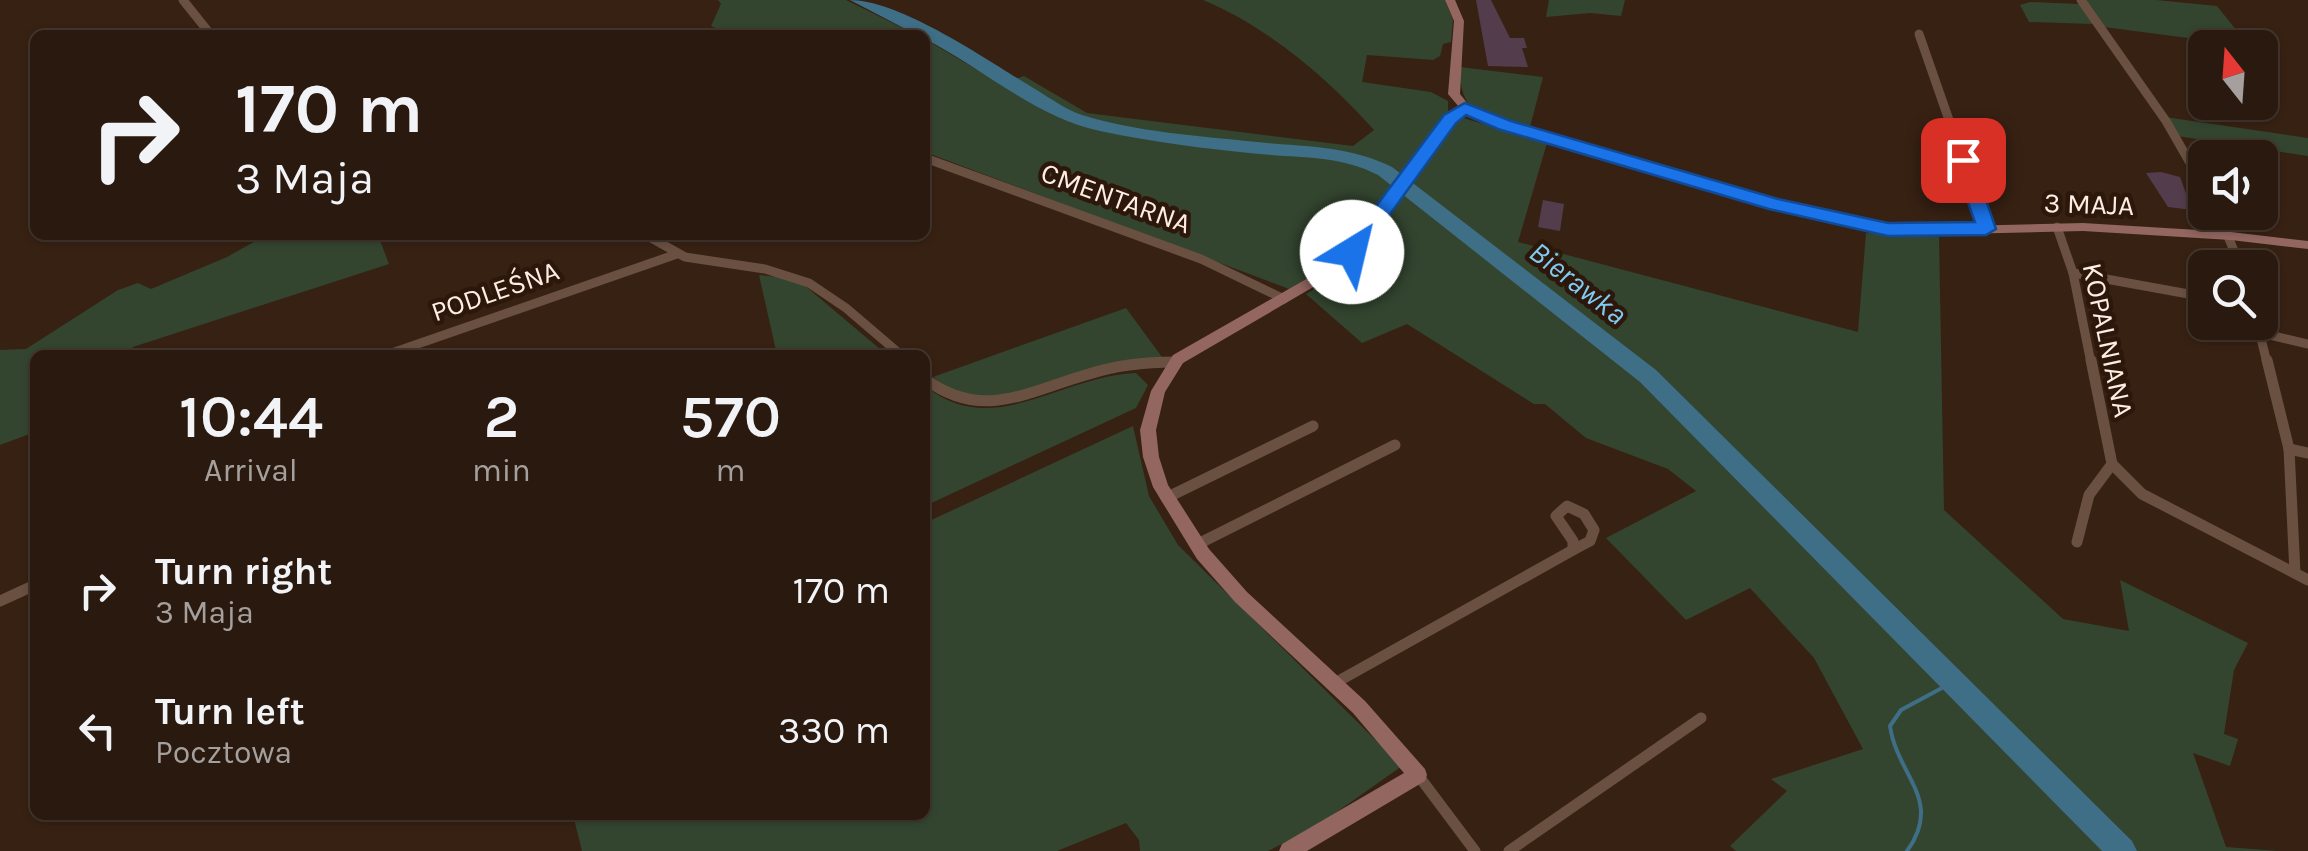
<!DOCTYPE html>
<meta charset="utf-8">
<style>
:root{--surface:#29190e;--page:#35261c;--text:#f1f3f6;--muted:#a5a09e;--line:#45382e}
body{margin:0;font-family:Karla,sans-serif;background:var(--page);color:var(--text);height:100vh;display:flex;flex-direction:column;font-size:38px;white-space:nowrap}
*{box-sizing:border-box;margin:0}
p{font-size:32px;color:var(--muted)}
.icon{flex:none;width:55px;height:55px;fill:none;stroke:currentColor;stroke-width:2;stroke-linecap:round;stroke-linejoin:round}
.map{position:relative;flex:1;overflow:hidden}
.panel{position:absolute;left:30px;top:350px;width:900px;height:470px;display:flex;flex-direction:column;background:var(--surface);border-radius:15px;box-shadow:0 2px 8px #0004,0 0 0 2px var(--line)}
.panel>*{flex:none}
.banner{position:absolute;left:30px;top:30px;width:900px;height:210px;border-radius:15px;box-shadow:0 2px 8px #0004,0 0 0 2px var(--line);background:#29190e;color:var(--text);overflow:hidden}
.needle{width:65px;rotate:343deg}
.buttons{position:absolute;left:2188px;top:30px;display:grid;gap:20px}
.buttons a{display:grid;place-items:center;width:90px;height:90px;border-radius:15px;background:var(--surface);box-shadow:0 2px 8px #0004,0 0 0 2px var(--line);font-size:50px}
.pin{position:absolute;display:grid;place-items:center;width:85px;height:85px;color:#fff;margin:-42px;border-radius:20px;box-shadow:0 5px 15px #0006}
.me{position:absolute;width:110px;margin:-55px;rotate:36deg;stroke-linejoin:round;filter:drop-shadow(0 0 8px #0008)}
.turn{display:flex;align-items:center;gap:35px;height:210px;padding:0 40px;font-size:45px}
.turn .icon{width:130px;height:130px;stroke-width:2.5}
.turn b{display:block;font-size:70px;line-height:85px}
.eta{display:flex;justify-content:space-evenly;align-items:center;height:170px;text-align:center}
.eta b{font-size:60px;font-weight:600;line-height:70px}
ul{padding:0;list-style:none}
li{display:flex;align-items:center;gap:30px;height:140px;padding:0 40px}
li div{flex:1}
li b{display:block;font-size:38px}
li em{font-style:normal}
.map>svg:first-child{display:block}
.green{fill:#33452f}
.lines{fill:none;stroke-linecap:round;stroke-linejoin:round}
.stream{stroke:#3f6e87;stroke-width:4}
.river{fill:#3f6e87;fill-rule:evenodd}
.building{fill:#533c4c}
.street-far1{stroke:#6a5041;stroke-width:9}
.street{stroke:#6a5041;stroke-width:11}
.secondary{fill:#936660;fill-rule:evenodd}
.route{fill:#1a73e8;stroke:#114b97;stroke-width:2.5}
.labels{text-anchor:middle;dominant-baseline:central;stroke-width:9;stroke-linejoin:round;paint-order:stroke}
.street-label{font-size:28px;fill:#fdede4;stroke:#2d170a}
.water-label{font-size:30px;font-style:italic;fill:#7fcbf3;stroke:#2d170a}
</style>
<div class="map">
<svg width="2308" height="851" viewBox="0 0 2308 851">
<rect width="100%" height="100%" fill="#372113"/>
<g class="green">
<path d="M718,0h128l71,35h-129l-13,-6 -2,6h-44l-18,-9 10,-22z"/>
<path d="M1203,0h242l8,20 -2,22 -8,2 -3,12 -7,4 -66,-5 -5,27 69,10 17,9v10l-116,153 -43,25 -364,-137v-47l6,-4 -6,-3v-59l76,45 23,-8 63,37 266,33 21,-16c-45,-51 -106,-103 -171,-130z"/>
<path d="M1549,0h76l-4,16 -31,-3 -44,4z"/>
<path d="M2085,0h71l61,6 32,40 -145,-19z"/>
<path d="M2030,2l49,2 15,20 -65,-2 -9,-17z"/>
<path d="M1460,67l83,10 -13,50c-43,-10 -71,-9 -70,-60z"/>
<path d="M1460,117l87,26 -29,99 340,90 8,-99 73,4 5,273 119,109 66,12 -9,-51 128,63 -14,27 -10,64 14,5 -8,27 -37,-13 33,94 52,4h-542l-6,-5 57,-55 -16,-12 92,-30 -49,-91 -64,-70 -64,32 -80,-82 90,-47 -28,-22 -82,-31 -41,-34h-11l-127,-80 -45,19 -56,-49 48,-29z"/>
<path d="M2165,117l143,21v18l-131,-20z"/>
<path d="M266,235h112l11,29 -256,83 -8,8h-90v77l-35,13v-95l26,-1 92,-59 20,-7 13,6 76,-32z"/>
<path d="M759,275l38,4 90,76h-110z"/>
<path d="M1126,308l36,49 -152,38 -48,4 -29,-22z"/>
<path d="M1136,373l12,12 -12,23 -211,98v-120c67,55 135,-10 211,-13z"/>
<path d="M1133,426l16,70 29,49 224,221 -85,60 -49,25h-128l-1,-11 -13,-17 -69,28h-475l-9,-36h352v-292z"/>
</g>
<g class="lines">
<path class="stream" d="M1907,851c37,-51 -10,-75 -17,-125l11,-16 52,-28"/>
<path class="river" d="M850,0c51,0 140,62 185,89 15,9 31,21 47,26 54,17 118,21 175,27 47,5 91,3 135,25l264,203 476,471 5,10h-35l-462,-469 -262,-207c-38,-20 -77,-17 -119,-21 -52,-5 -107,-12 -159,-23 -64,-13 -117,-63 -175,-92v-4h-8z"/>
</g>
<g class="building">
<path d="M1476,0h15l19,38h14l3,10h-5l6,19 -40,-1z"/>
<path d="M2161,172l19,5 12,33 -24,-3 -22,-34z"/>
<path d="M1543,200l21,4 -4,27 -22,-4z"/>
</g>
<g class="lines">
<g class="street-far1">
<path d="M183,0l28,35"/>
<path d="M2081,0l85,121 39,68"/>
<path d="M1919,34l68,195"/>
<path d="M925,158l276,101 83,40"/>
<path d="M2218,212l23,56"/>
<path d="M2057,227l16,46 18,90"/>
<path d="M646,235l39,22 80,12 44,14 37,25 55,47"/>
<path d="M2073,273l132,24"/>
<path d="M2257,322l10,41"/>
<path d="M2261,333l47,11"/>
<path d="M386,355l291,-101"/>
<path d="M1150,363l25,-1"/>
</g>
<g class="street">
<path d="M2091,360l21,104 30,30 166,86"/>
<path d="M2267,360l22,89 6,124"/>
<path d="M925,379c58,43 103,12 164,-5 28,-9 57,-12 86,-12"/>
<path d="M2289,449l19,4"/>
<path d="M1166,498l147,-72"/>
<path d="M1567,506l17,8 10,16 -4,11 -17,9v-9l-17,-25z"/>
<path d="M2077,542l12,-47 23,-31"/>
<path d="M1196,545l199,-100"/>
<path d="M0,601l35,-16"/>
<path d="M1335,683l238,-133"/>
<path d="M1418,775l57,76"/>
<path d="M1509,851l192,-133"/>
</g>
<path class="secondary" d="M1445,0h10l9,21 -4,73 12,15 36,13 290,84 74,18 44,3 167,-4 148,9 77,9v8l-77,-9 -148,-9 -167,4 -44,-3 -81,-19 -291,-85 -35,-14 -11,8 -108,146 -163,95 -18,29 -9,38 3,27 9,28 41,64 38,43 118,109 60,68 2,6 -2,6 -118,70h-28l3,-7 122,-71 -51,-60 -118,-111 -38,-43 -44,-72 -10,-30 -3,-27 11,-39 22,-36 163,-93 110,-146 13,-9 -11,-13 6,-73z"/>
</g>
<path class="route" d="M1465,103l46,18 267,78 110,24 87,-1 -22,-62 10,-5 9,5 24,69 -10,6 -98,1 -119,-27 -271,-80 -32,-14 -10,8 -97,134h-14v-9l99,-133z"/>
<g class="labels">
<g class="street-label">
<text transform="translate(1116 198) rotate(20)">CMENTARNA</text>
<text transform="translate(2089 204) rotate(2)">3 MAJA</text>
<text transform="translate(495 291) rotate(-19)">PODLEŚNA</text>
<text transform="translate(2108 340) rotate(78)">KOPALNIANA</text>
</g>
<g class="water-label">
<text transform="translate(1578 283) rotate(38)">Bierawka</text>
</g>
</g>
</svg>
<div class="buttons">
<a><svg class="needle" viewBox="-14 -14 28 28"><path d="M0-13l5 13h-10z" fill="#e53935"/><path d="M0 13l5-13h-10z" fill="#a5a09e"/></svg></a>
<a><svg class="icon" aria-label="sound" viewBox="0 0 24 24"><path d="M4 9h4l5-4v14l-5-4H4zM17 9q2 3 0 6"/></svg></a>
<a><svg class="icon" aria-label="search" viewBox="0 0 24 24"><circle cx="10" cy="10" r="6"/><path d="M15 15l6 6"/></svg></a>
</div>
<div class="pin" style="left:1963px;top:160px;background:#d93025"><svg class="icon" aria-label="arrive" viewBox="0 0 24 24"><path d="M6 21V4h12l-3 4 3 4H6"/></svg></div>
<svg class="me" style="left:1352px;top:252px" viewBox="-20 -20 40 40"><circle r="19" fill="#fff"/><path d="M0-13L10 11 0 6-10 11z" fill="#1a73e8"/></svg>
<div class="banner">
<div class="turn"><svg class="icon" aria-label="right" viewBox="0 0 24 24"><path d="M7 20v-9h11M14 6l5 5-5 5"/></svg><div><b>170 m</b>3 Maja</div></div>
</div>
<section class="panel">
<div class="eta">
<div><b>10:44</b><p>Arrival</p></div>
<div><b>2</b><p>min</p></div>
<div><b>570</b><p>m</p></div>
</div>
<ul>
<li><svg class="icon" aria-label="right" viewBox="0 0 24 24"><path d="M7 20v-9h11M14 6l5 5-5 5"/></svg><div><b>Turn right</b><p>3 Maja</p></div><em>170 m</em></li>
<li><svg class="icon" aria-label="left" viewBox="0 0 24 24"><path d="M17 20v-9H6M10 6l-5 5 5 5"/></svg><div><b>Turn left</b><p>Pocztowa</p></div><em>330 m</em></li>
</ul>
</section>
</div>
